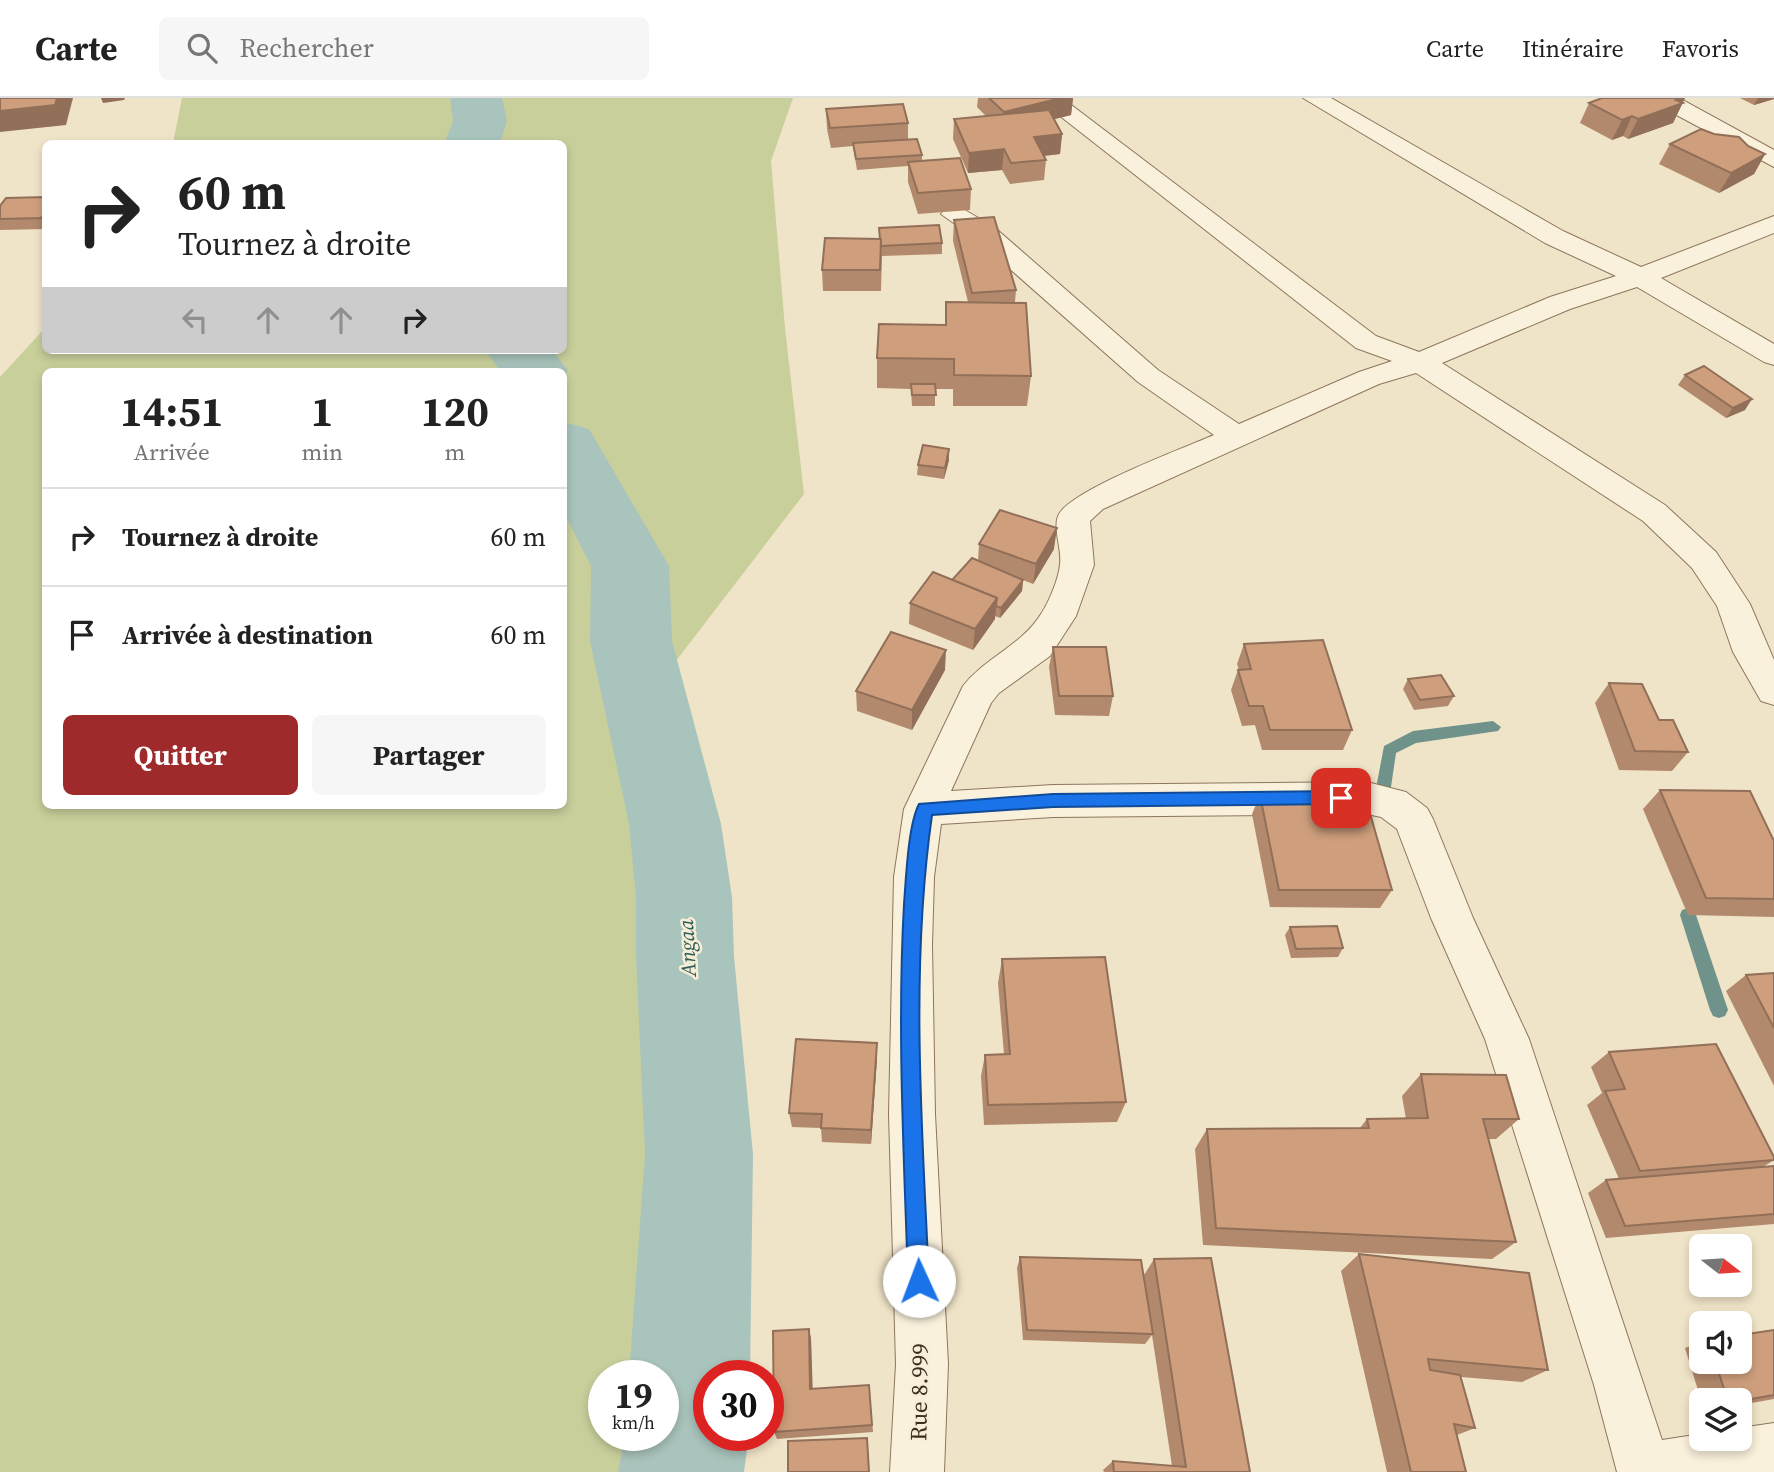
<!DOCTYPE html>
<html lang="fr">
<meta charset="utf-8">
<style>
:root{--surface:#fff;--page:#f6f6f6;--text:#222;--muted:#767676;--line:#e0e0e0;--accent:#9e2a2b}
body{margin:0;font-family:"Source Serif 4",serif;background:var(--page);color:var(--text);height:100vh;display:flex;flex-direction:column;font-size:26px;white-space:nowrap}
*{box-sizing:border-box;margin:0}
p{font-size:23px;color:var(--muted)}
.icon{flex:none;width:38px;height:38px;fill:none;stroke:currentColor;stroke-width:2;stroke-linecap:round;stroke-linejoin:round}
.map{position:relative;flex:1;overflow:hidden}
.sheet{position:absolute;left:42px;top:270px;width:525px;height:441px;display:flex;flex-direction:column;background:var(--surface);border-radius:10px;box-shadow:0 4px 10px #0003}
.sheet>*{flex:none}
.banner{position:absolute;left:42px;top:42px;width:525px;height:214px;border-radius:10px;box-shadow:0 4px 10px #0003;background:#fff;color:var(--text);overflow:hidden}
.needle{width:46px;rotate:107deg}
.fabs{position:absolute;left:1689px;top:1136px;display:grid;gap:14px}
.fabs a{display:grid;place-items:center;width:63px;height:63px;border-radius:10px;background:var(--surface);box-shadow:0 4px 10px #0003;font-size:35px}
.speed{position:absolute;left:588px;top:1262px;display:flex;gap:14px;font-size:35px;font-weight:700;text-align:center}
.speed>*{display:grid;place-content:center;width:91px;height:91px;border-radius:50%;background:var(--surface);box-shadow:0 4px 10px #0003;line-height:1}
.speed small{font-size:18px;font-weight:400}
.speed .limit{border:10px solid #d22;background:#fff;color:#111}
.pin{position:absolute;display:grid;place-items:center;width:60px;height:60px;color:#fff;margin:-30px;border-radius:14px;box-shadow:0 4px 10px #0006}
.me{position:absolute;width:77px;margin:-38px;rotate:358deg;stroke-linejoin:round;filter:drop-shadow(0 0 5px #0008)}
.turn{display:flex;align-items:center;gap:24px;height:147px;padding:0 21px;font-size:32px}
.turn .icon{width:91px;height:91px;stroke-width:2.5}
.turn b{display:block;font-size:49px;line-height:60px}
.lanes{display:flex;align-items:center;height:66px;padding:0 21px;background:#0003;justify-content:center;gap:35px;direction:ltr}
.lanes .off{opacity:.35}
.eta{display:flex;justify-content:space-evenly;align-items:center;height:119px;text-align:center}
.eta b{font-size:42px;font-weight:700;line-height:49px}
.button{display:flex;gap:14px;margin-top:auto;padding:14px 21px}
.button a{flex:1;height:80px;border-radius:10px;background:var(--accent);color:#fff;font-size:28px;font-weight:700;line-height:80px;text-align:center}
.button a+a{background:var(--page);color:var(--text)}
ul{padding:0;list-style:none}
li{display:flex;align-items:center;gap:21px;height:98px;padding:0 21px;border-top:2px solid var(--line)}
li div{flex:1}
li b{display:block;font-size:26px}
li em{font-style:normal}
header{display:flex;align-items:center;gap:42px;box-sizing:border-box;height:98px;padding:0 35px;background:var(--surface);border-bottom:2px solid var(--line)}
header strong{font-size:33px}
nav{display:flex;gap:38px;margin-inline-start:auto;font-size:24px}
.search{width:490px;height:63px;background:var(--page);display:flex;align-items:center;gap:18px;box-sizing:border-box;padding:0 24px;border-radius:10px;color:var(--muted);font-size:26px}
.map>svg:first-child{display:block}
.green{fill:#c9cf9b;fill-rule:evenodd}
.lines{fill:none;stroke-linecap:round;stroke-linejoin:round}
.stream{fill:#6f938a;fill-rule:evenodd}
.river{fill:#a9c4bc;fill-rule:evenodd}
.minor-casing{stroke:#8d765c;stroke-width:2}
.minor{fill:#faf1dc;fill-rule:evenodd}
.wall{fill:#b2896c}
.shaded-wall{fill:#916f58}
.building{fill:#cf9f7d;stroke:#916f58;stroke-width:2}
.route{fill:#1a73e8;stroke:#114b97;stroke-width:2}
.labels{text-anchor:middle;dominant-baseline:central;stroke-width:5;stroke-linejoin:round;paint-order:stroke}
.water-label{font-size:21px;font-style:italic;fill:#2f5d5a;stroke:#f7eed8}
.near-street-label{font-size:23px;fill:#3d2e20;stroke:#f7eed8}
</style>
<header>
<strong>Carte</strong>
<div class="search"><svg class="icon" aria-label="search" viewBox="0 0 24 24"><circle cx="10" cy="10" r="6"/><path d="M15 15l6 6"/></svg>Rechercher</div>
<nav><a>Carte</a><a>Itinéraire</a><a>Favoris</a></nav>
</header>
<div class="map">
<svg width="1774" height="1374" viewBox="0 0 1774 1374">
<rect width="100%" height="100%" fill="#f0e4c8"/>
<path class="green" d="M182,0h611l-22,63 14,167 19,166 -158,206 29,124 9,73 1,60 14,197 -12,284 -6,34h-681v-1095l45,-49 1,22h518v-206l-391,-1zM46,273h518v434h-518zM604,1278h59v59h-59z"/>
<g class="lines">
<g class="stream">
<path d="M1493,623l8,6 -3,4 -82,12 -20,10 -5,34h-12l-2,-4 7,-37 29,-15z"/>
<path d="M1688,810l6,2 2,5 32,95 -3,6 -6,2 -6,-2 -3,-6 -30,-95 2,-5z"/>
</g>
<g class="river">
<path d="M450,0h52l5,23 -7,23h-56l9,-23z"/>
<path d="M485,252h68l15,21 -4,6v-6h-64z"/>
<path d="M564,324l25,7 80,137 3,75 49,183 11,73 2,60 19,197 -3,222h-41v59h40l-5,37h-126l7,-37h38v-59h-34l16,-222 -9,-197v-60l-7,-73 -39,-183 1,-75 -27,-53z"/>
</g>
<defs>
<g id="minor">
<path d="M1037,0h25l314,238 43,16 131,-55 66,-21 -71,-33 -242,-145h28l232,133 78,36 133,-51v17l-113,45 113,66v21l-10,-3 -127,-75 -67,22 -128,54 223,142 51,47 34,52 24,56v45l-13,-4 -28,-49 -16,-46 -25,-38 -49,-47 -227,-148 -37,11 -276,125 -13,12 4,44 -18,51 -26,40 -51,37 -8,10 -40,88 102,-6 314,-3 39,10 21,16 6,11 40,99 56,121 133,401 39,-6v4h39v-10l34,-5v49h-157l-23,-87 -109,-346 -54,-121 -34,-89 -16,-12 -14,-3 -314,3 -112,7 -7,53 -2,68 3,169 13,250 -4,108h-54l6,-108 -7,-250 5,-237 10,-68 59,-123c23,-29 58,-40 78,-72 8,-12 18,-36 19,-50 2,-15 -7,-34 -2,-48 10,-25 126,-68 156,-81l-76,-53 -162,-143 -35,-25 4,-5h18l31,18 164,143 81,54 120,-52 33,-11 -36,-13z"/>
<path d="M1651,0h28l95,52v17l-120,-64z"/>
</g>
</defs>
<use href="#minor" class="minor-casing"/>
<use href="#minor" class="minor"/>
</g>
<g class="wall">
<path d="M978,0h95l-2,17 -17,4 8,15 -2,20 -16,2 2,4 -2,20 -34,4 -8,-14 -34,3 -15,-34 1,-20 32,-3 -9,-9z"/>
<path d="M1685,0l-12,25 -45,16 -5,-3 -11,4 -32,-17 9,-20z"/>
<path d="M1740,0h34v1l-20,6z"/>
<path d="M826,11l82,14v16l14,16v6l49,28 -1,21 -52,4 -10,-32v-16l-51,4 -4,-24 -22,2 -4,-19z"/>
<path d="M1714,36l51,20 -11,20 -35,19 -60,-29 11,-20z"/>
<path d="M46,99v32l-46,1v-24z"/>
<path d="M954,122l62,70 -1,12 16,74 -4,30h-74v-17h-18v17h-23l-1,-17 -34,-1v-30l68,-33 1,-23h22l-15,-61z"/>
<path d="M879,130l63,15v11l-60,2 -1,35h-58l-1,-21 57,-31z"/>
<path d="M1685,277l60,35 -19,8 -48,-33z"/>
<path d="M949,351v11l-5,19 -27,-4 1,-10z"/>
<path d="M979,446l75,5 -21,35 -10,-4 -1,11 -22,27 -5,-2v3l-22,31 -64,-26 1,-21 42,-23 26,-19z"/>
<path d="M1244,546l108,86 -9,20h-81l-7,-25 -13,1 -11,-36 7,-20h1l-2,-6z"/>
<path d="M1053,549l60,49 -4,20 -54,-1 -6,-48z"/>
<path d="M945,572l-33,60 -55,-19 -1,-20z"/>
<path d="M1408,581l46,17 -6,10 -34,4 -11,-21z"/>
<path d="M1609,585l50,37 29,32 -16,19 -53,-1 -24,-67z"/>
<path d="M1660,692l114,51v76l-86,-2 -45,-106z"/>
<path d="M1260,697l132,95 -12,18 -110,-1 -18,-93z"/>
<path d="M1290,829l53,21 -5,9 -47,1 -6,-23z"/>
<path d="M1002,861l124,143 -9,20 -133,3 -3,-49 4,-21 19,-1 -6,-71z"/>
<path d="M1774,875v113l-48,-95 20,-16z"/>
<path d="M877,945v15l-6,86 -49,-2 -1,-14 -29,-1 -3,-14z"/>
<path d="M1609,954l165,105v3l-11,7 11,-1v58l-168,14 -18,-45 18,-13 13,-1 -32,-74 15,-12 -11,-26z"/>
<path d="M1421,976l98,45 -23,20h-8l28,103 -24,17 -289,-14 -8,-96 12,-20 153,-1 7,-9h39l-4,-23z"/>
<path d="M1359,1156l189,116 -26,12 -61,-5 14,51 -18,7 9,37h-79l-46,-201z"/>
<path d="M1020,1159l124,18 10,-16 96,213h-146l-1,-2 10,-9 59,5 -20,-131 -7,9 -122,-4 -6,-72z"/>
<path d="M809,1231l2,10 1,50 57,-4 4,47 -96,7 -3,-7z"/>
<path d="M1774,1232v69l-34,6v-5h-39l-16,-52 16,-6v20h39z"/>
</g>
<g class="shaded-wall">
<path d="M57,0h16l-7,27 -66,7v-21z"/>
<path d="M101,0h24l-1,2 -21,3z"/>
<path d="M1061,0h12l-2,17 -68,17 1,-20z"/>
<path d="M1682,0h3l-12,25 -45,16 10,-20z"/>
<path d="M1758,0h16v1l-20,6z"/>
<path d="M1632,18l-9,20 -11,4 10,-20z"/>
<path d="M1062,36l-2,20 -28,3 2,-20z"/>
<path d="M1004,51l-2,21 -34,3 1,-20z"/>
<path d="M1765,56l-11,20 -35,19 12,-20z"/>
<path d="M46,114v14l-5,-8z"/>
<path d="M1752,301l-7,11 -19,8 7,-10z"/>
<path d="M949,351v11l-5,19 1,-11z"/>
<path d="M1057,430l-3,21 -21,35 3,-20z"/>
<path d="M1023,482l-1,11 -22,27 1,-10z"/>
<path d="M997,500l-2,21 -22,31 2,-21z"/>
<path d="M946,552l-1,20 -33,60v-20z"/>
<path d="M877,945v15l-6,86v-14z"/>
<path d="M809,1231l2,10 2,58 -3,-8z"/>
</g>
<g class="building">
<path d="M0,0h57l-2,7 -55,6z"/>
<path d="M989,0h72l-57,14z"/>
<path d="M1602,0h80l-6,2 7,3 -45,16 -6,-3 -10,4 -33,-17z"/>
<path d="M903,6l5,19 -78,5 -4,-19z"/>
<path d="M1049,12l13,24 -28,3 12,23 -35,3 -7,-14 -35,4 -15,-34z"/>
<path d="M1701,31l13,5 25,3 9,9 17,8 -34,19 -61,-29z"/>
<path d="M917,41l5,16 -66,4 -3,-16z"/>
<path d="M960,60l11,31 -53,4 -10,-31z"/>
<path d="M46,99v15l-5,6 -41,1v-13l6,-8z"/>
<path d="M994,119l22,73 -44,3 -18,-73z"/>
<path d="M939,127l3,18 -61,3v-7h-1l-1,-11z"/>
<path d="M825,140l56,1 -1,31h-58z"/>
<path d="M946,204l80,1 5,73 -77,-1v-16l-77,-1 2,-34 67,1z"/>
<path d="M1704,268l48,33 -19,9 -48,-33z"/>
<path d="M911,286h24l1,11h-24z"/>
<path d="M923,347l26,4 -4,19 -27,-3z"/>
<path d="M1000,412l57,18 -21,36 -57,-20z"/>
<path d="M972,460l51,22 -22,28 -5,-2 1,-8 -45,-18z"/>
<path d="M933,474l64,26 -22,31 -65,-26z"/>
<path d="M891,534l55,18 -34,60 -56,-19z"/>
<path d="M1323,542l29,90h-82l-7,-24h-14l-11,-36 13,-1 -7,-25z"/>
<path d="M1053,549h53l7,49h-54z"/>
<path d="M1441,577l13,21 -34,4 -12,-21z"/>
<path d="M1609,585l33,1 17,36h14l15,32 -53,-1z"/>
<path d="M1660,692l90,1 24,50v58l-68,-1z"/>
<path d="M1260,697l105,1 27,94h-113z"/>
<path d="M1337,828l6,22 -47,1 -6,-22z"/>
<path d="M1105,859l21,145 -138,3 -3,-50 25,-1 -8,-95z"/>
<path d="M1774,875v55l-28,-53z"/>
<path d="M796,941l81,4 -6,87 -50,-2 1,-14 -33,-1z"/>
<path d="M1716,946l58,113v3l-134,11 -35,-80 20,-2 -16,-37z"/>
<path d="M1421,976l85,1 13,44h-36l33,123 -300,-14 -9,-99 162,-1 -2,-9 61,-1z"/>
<path d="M1774,1068v48l-149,12 -19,-46z"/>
<path d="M1359,1156l170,19 19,97 -120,-11 2,11 30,5 15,53 -21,-4 12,48h-55z"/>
<path d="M1020,1159l121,3 12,74 -126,-4z"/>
<path d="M1211,1160l39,214h-136l-1,-11 73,6 -32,-208z"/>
<path d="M809,1231l1,60 59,-4 3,40 -98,7 -1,-101z"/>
<path d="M1774,1232v65l-34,6v-1h-12l-13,-38h25v-27z"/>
<path d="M867,1340l2,34h-81v-31z"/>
</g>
<path class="route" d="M1341,693l8,7 -8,6 -288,3 -121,8c-22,154 -10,311 -3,466l-3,7 -7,3 -8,-3 -3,-7c-4,-126 -11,-252 -4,-377 2,-25 4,-79 15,-100l134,-10z"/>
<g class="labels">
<g class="water-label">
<text transform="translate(687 850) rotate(-93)">Angaa</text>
</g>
<g class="near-street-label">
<text transform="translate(919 1294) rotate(-89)">Rue 8.999</text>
</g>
</g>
</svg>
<div class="fabs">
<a><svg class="needle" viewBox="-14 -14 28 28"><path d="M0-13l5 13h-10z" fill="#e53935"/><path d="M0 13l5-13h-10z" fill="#767676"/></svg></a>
<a><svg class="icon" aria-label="sound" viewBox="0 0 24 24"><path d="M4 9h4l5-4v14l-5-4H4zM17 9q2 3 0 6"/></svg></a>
<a><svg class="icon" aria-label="layers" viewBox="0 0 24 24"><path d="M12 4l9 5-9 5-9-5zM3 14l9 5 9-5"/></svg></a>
</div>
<div class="speed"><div>19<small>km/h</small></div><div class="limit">30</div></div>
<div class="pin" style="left:1341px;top:700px;background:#d93025"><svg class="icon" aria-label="arrive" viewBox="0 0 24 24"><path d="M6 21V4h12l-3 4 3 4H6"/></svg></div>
<svg class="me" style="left:919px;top:1183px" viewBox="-20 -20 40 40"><circle r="19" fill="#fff"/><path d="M0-13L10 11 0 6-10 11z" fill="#1a73e8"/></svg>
<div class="banner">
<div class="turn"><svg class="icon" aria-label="right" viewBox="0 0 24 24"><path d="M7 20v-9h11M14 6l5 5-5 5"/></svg><div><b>60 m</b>Tournez à droite</div></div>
<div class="lanes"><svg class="icon off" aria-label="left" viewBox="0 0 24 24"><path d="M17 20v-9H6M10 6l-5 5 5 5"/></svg><svg class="icon off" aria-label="ahead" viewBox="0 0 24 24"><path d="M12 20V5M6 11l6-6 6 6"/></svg><svg class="icon off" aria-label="ahead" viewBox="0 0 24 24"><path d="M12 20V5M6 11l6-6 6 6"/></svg><svg class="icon" aria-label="right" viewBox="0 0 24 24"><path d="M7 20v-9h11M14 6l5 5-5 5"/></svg></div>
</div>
<section class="sheet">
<div class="eta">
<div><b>14:51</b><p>Arrivée</p></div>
<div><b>1</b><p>min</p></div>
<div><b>120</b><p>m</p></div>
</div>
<ul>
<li><svg class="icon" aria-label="right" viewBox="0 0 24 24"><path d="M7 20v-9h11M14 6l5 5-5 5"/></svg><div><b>Tournez à droite</b></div><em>60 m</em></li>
<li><svg class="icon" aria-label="arrive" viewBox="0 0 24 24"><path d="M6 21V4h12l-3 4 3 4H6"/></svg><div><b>Arrivée à destination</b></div><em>60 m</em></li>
</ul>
<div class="button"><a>Quitter</a><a>Partager</a></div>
</section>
</div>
